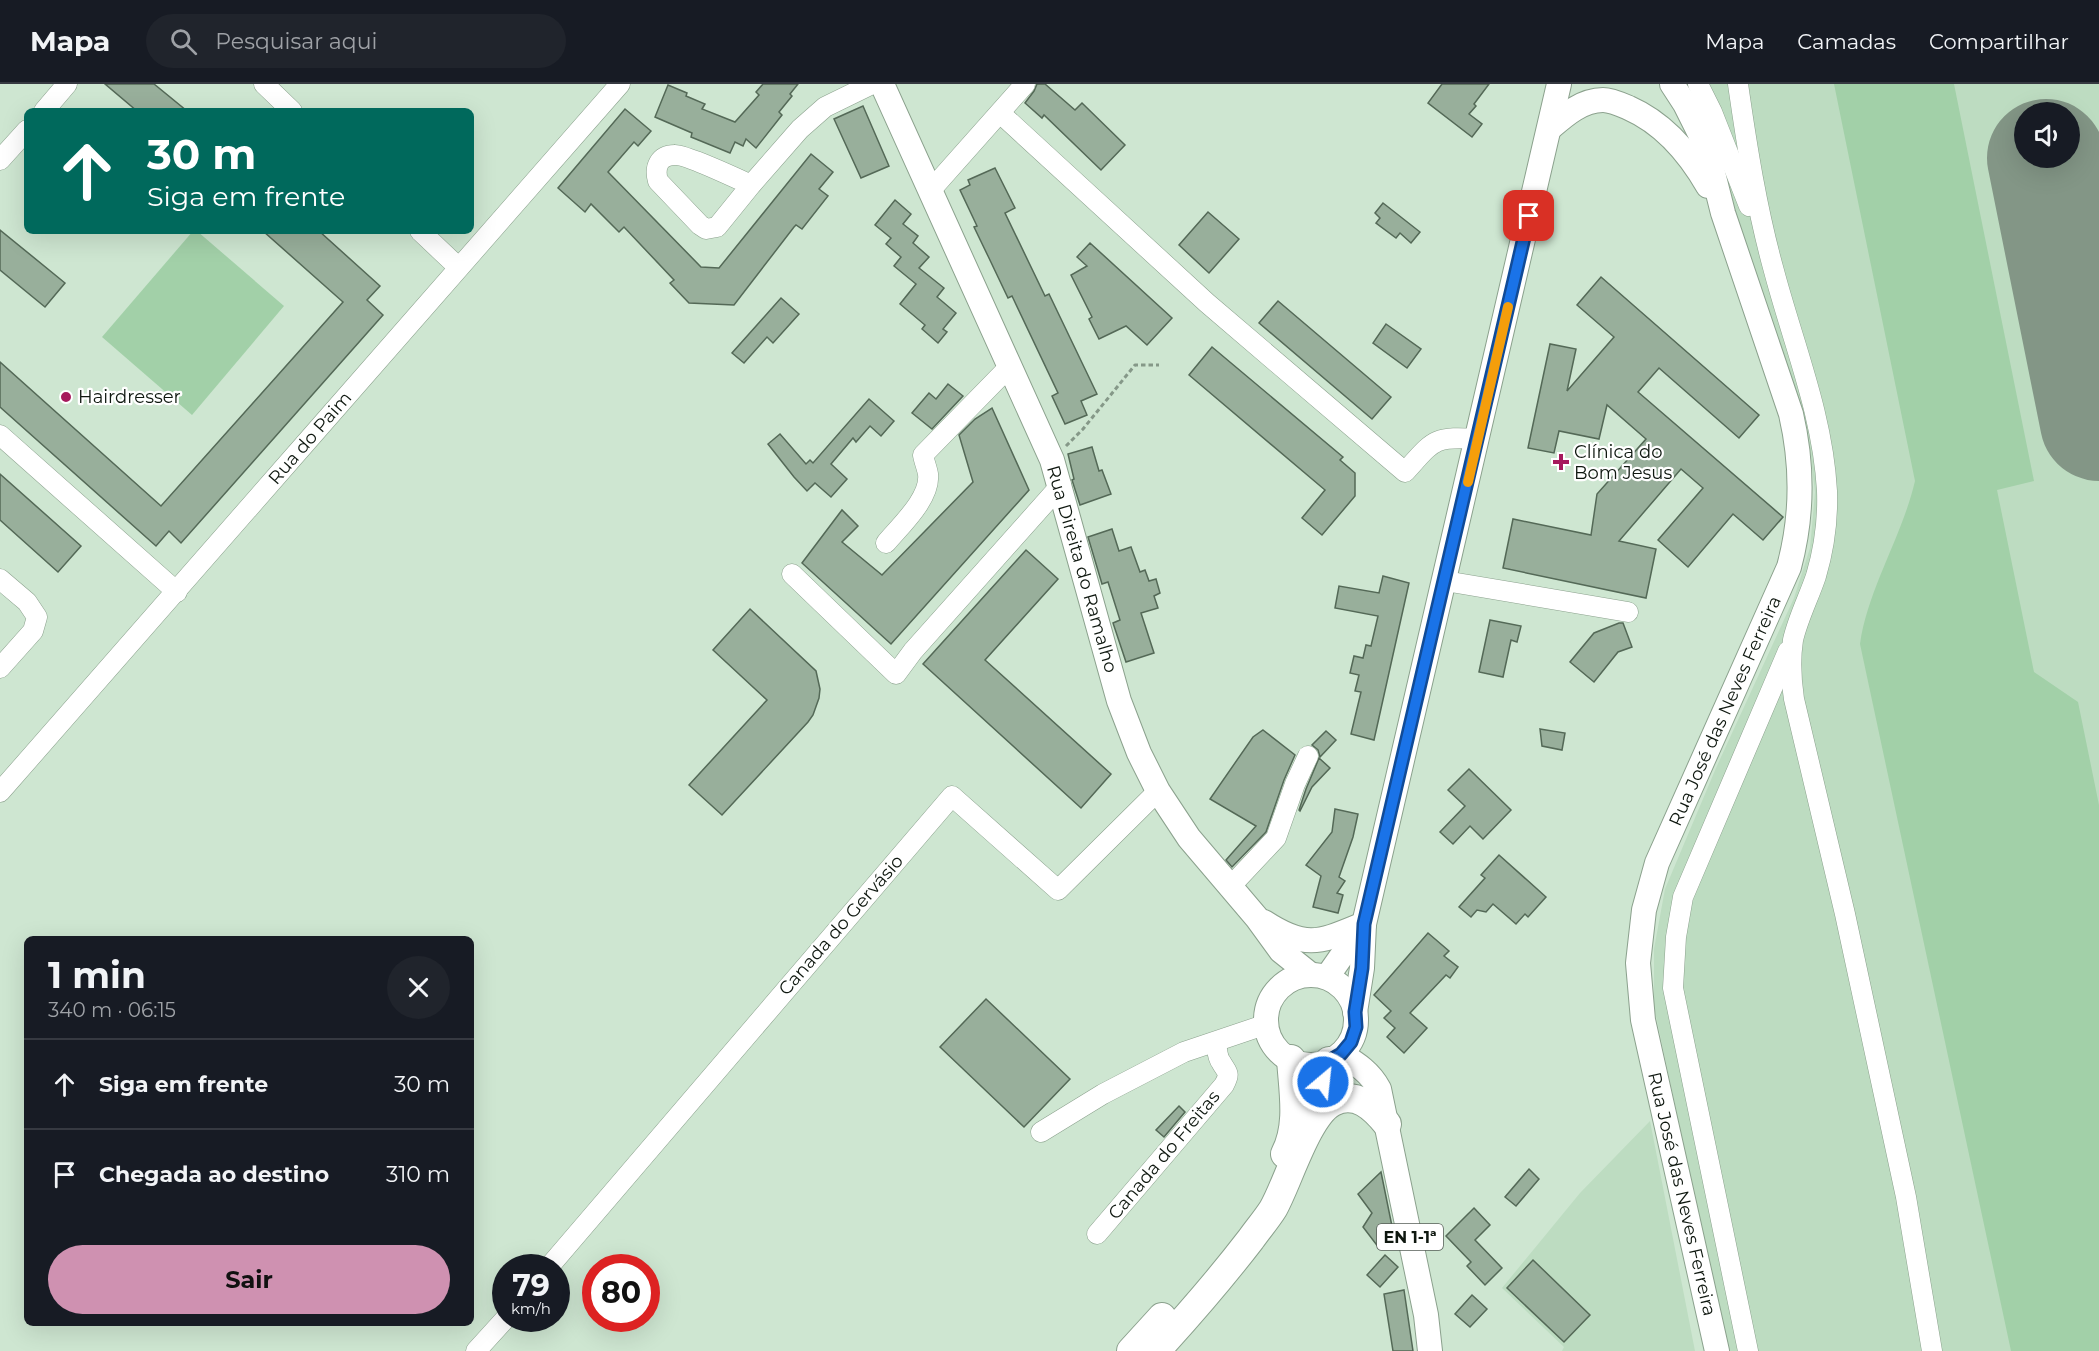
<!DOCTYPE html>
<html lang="pt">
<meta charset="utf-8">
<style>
:root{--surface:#171b24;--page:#20242c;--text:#f1f3f6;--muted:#9ea1a6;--line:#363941;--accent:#cf91b1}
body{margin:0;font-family:Montserrat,sans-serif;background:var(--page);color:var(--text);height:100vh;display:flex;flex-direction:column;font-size:22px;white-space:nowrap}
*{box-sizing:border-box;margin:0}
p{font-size:20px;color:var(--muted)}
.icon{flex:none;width:33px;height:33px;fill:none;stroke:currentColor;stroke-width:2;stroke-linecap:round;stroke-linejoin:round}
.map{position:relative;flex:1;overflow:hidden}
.details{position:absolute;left:24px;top:852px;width:450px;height:390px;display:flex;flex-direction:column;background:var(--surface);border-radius:9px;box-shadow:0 6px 24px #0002}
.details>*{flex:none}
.top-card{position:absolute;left:24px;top:24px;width:450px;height:126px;border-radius:9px;box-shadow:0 6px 24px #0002;background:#00695c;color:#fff;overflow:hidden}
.buttons{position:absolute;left:2014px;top:18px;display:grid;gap:12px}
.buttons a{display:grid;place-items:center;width:66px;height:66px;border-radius:50%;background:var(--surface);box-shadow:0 6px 24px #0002;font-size:30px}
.speed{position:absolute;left:492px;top:1170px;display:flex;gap:12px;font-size:30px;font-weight:700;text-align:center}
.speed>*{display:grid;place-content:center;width:78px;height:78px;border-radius:50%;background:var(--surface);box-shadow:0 6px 24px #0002;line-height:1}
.speed small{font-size:15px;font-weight:400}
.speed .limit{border:9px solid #d22;background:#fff;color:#111}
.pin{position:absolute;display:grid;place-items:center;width:51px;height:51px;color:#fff;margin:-26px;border-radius:12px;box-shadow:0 3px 9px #0006}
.me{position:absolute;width:66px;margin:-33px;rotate:28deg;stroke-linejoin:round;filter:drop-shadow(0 0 4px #0008)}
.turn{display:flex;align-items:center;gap:21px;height:126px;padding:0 24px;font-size:27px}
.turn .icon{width:78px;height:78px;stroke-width:2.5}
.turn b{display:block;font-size:42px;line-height:51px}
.round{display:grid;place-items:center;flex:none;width:63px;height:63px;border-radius:32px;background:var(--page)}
.summary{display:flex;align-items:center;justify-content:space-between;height:102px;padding:0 24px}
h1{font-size:36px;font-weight:700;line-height:45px}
.cta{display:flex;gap:12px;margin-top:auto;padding:12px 24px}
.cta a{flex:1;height:69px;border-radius:36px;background:var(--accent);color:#111;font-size:24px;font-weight:700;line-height:69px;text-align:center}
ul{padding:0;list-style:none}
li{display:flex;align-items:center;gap:18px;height:90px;padding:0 24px;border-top:2px solid var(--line)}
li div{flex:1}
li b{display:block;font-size:22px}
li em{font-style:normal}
header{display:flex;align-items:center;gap:36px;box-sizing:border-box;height:84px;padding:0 30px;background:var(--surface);border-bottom:2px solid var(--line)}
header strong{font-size:28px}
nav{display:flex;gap:33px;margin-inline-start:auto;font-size:21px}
.search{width:420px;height:54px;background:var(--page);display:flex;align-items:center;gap:15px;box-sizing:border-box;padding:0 21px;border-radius:33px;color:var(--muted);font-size:22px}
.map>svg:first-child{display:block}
.built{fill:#bddcc1;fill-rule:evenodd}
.green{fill:#a2d0a8}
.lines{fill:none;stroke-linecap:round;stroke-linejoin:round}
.runway{stroke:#839686;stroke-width:118}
.building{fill:#98af9b;stroke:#546957;stroke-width:1.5}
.minor-casing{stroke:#8ba18d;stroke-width:21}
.major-casing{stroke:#8ba18d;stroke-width:26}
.highway-casing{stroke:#8ba18d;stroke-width:30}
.path{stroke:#859888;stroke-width:3;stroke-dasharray:4.5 3;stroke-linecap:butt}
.minor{stroke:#fff;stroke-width:20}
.major{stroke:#fff;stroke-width:24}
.highway{stroke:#fff;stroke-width:28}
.route-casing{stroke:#114b97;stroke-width:15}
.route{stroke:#1a73e8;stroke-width:10}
.slow{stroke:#f59e0b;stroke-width:10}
.poi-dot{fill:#a6195c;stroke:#fff;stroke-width:2}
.labels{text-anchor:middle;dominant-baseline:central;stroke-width:4.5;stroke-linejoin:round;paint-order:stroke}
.shield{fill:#fff;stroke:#565d57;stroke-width:1.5}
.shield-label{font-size:16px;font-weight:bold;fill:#0e170f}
.poi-label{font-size:18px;fill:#0e170f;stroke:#fff;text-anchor:start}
.street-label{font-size:18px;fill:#0e170f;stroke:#fff}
</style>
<header>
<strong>Mapa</strong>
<div class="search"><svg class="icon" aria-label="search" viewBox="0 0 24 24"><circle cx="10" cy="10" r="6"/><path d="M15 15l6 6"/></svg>Pesquisar aqui</div>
<nav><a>Mapa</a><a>Camadas</a><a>Compartilhar</a></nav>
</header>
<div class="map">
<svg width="2099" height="1267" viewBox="0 0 2099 1267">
<rect width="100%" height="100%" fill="#cee6d1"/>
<g class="built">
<path d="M1682,0h417v1267h-371l-74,-344v-58l11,-60 51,-121 78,-170 16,-50 5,-56 -7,-57 -9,-31zM2025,28h45v46h-45z"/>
<path d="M1650,1037l45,230h-133l2,-4 -62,-59 78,-95z"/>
</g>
<g class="green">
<path d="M1834,0h120l80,397 -37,9 37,182 44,30 21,103v546h-88l-151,-707c8,-56 42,-107 55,-163z"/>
<path d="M193,147h4l87,75 -92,109 -90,-78z"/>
</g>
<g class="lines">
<path class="runway" d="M2046,74l53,264"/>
</g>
<g class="building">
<path d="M105,0h49l33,27h-50z"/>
<path d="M763,0h35l-8,10 2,2 -13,16 3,3 -26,33 -10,-9 -3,7 -8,-4 -5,11 -39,-16 1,-4 -37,-16 13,-32 19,8 -1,3 19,8 -3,5 33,13 24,-27 -3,-3z"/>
<path d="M1037,0h8l30,26 7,-7 43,42 -24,25 -57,-55 -2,3 -17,-15 9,-12z"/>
<path d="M1442,0h47l-15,20 2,2 -7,8 13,10 -10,13 -44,-34z"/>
<path d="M863,22l26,60 -28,12 -27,-59z"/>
<path d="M625,25l26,22 -13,15 -4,-4 -26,30 93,95 18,1 92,-114 22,18 -14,17 9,7 -26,33 -6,-4 -2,2 -60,78 -45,-2 -19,-20 4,-3 -50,-53 -5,5 -28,-28 -6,8 -27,-24z"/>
<path d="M995,84l20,40 -10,5 40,83 4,-2 48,100 -16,7 6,14 -22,9 -13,-28 6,-3 -46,-97 -4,2 -20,-42 -14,-29 3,-1 -17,-36 10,-5 -2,-5z"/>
<path d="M895,116l16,14 -8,10 15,12 -5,7 16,14 -10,11 25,20 -7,9 19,16 -13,16 4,3 -9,11 -16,-14 3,-4 -25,-21 16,-20 -22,-18 7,-9 -15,-13 5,-6 -16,-13z"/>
<path d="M1383,119l37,29 -9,11 -11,-10 -4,5 -20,-15 4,-5 -5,-5z"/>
<path d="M1208,128l31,27 -30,34 -30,-28z"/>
<path d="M0,146l65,53 -20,24 -45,-37z"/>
<path d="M263,147h56l61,55 -13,14 16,15 -202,228 -12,-12 -13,15 -156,-139v-45l161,144 182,-204z"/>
<path d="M1090,159l82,75 -25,27 -21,-19 -27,13 -10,-20 3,-2 -21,-42 16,-9 -10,-9z"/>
<path d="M1601,193l158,138 -20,23 -80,-70 -21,24 145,125 -20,23 -30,-26 -45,53 -30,-27 45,-52 -22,-19 -62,72 37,8 -10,49 -143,-30 10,-49 78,16 6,-41 49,-55 -39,-34 -8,34 -40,-8 -5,22 -26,-5 22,-104 26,5 -9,42 47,-54 -37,-32z"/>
<path d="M781,214l18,16 -26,29 -6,-6 -23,26 -12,-10z"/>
<path d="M1278,217l113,96 -19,22 -113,-96z"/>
<path d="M1386,240l35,25 -14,19 -34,-25z"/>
<path d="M1212,263l131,110 -3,3 15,13v23l-33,39 -20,-17 23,-28 -136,-115z"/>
<path d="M948,300l15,12 -31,33 -20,-16 17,-20 7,6z"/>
<path d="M869,315l25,22 -13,15 -11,-10 -14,16 -3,-4 -22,26 16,15 -16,18 -16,-14 -8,8 -13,-14 -26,-33 12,-10 26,30 4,-4 3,3z"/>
<path d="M992,324l37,82 -138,154 -89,-81 40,-53 16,16 -16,16 40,33 91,-93 -14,-47 16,-16z"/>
<path d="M1092,363l7,24 3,-1 9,24 -31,11 -8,-25 2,-1 -6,-25z"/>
<path d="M0,390l81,72 -23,26 -58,-52z"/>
<path d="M1112,445l7,22 12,-4 9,25 5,-2 4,11 7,-2 4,14 -6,3 4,12 -17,5 13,40 -28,9 -13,-39 7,-3 -12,-38 -6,2 -14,-47z"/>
<path d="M1026,466l32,29 -73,81 126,114 -30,34 -158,-144z"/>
<path d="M1383,492l26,7 -35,157 -23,-6 10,-42 -6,-1 4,-16 -9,-2 4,-17 9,2 3,-13 5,1 7,-30 -43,-8 4,-22 40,7z"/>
<path d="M750,525l66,62 4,18 -1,9 -6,17 -5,7 -86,93 -33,-30 78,-85 -54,-50z"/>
<path d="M1490,536l31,6 -4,16 -6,-2 -8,37 -24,-5z"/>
<path d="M1619,539h4l9,24 -14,5 -24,30 -24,-20 24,-29z"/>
<path d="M1540,645l25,4 -3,17 -20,-4z"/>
<path d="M1263,646l32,25 -11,25 -18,52 -34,35 -6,-7 30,-34 -46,-27 43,-62z"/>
<path d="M1326,647l10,9 -16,17 -2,-7 -6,-5z"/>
<path d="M1319,674l11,10 -18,19 -12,24 -1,-1 7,-21z"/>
<path d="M1469,685l42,41 -28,29 -13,-13 -17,18 -13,-12 25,-26 -17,-16z"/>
<path d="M1335,725l23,5 -5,23 -14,40 6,4 -8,12 6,2 -5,18 -25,-6 8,-31 -15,-11 26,-33z"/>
<path d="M1499,771l47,42 -18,20 -3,-3 -9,10 -23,-20 -7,8 -9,-2 -6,7 -12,-10 26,-29 -4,-3z"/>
<path d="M1428,849l21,18 -5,5 14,11 -8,11 -4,-3 -36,38 17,15 -23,25 -17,-16 8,-9 -11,-10 7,-7 -17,-16z"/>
<path d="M986,915l84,80 -46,48 -84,-80z"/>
<path d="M1179,1022l6,6 -21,25 -8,-7z"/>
<path d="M1529,1085l10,10 -23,27 -11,-9z"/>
<path d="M1381,1088l13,64 -15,12 -16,-21 9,-14 -14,-19z"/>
<path d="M1474,1124l16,17 -15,15 27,28 -17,17 -18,-19 4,-4 -25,-26z"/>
<path d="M1385,1171l13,12 -18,20 -13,-12z"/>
<path d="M1533,1176l57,55 -26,27 -57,-54z"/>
<path d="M1404,1206l9,61h-20l-9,-57z"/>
<path d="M1472,1211l15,14 -17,18 -15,-13z"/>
</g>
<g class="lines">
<defs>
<g id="minor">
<path d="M264,0l28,27"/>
<path d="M1698,0l14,28 37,94"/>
<path d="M1738,0c9,63 19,126 36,187 19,72 49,144 53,220 1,28 -3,58 -11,85 -7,21 -18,42 -23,64 -3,20 -2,39 1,59l51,215 61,283 26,154"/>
<path d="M44,27l23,-27"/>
<path d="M1000,29l207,190 198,169c29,-32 28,-36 73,-33"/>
<path d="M0,76l27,-30"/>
<path d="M751,101c-13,-6 -66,-31 -76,-30 -16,0 -21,12 -17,26l42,44 6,4 11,-2 34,-42 49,-56 25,-22 47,-23"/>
<path d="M930,107l95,-107"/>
<path d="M420,147l38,36"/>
<path d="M0,351l177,157"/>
<path d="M886,459c14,-17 45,-45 42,-69 -1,-6 -4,-13 -5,-19l87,-89"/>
<path d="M792,490l104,100 17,-23 148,-166"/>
<path d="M0,495l27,23 10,15 -4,14 -33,37"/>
<path d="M1445,497l183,31"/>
<path d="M0,708c208,-235 412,-473 620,-708"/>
<path d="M1230,803l46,-49 19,-54 13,-28"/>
<path d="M1041,1048l62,-38 81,-42 83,-28"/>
<path d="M1097,1150l127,-149c7,-13 3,-12 -3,-23 -4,-5 -4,-14 -5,-20"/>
<path d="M548,1184l404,-472 106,94 100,-99"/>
<path d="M476,1267l30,-33"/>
<path d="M1748,1267l-75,-363 3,-51 7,-40 105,-246"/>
</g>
<g id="major">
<path d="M882,0l170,376 67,241 20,52 19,38 31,47 68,80 24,33 30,24"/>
<path d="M1672,0l13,20 15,30 12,35 11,44 68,201c12,52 12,101 -2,153l-132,296 -13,47 -6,53 5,57 74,331"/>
<path d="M1550,44c15,-13 32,-28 53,-28 8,0 19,5 26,8 36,16 60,45 79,78"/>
<path d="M1264,838c43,28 56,20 100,2"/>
<circle cx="1311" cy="936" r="45"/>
<path d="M1327,893l37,-53"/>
<path d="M1355,928l7,-44 2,-44 195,-840"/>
<path d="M1341,970c16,10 29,18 38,35l47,226 4,36"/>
</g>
<g id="highway">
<path d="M1310,1038l19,-61"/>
<path d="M1285,1070c15,-29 8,-63 6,-95"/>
<path d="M1131,1267l31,-34"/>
<path d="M1156,1267c33,-36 65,-73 95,-112 7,-10 15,-19 22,-30 15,-26 34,-94 60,-107 23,-12 41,6 54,22"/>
</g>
</defs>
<use href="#minor" class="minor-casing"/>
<use href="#major" class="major-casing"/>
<use href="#highway" class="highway-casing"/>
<path class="path" d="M1066,362l17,-17 52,-64h24"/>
<use href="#minor" class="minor"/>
<use href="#major" class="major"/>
<use href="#highway" class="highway"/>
</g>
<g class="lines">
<defs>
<path id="route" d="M1323,998l6,-21 12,-7 10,-12 5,-15 -1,-15 7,-44 2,-44 165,-708"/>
</defs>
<use href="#route" class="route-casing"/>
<use href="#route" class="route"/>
<path class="slow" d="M1468,398l40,-175"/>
</g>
<g class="poi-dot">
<circle cx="66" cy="313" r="6"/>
<path d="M1558 369h6v6h6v6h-6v6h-6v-6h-6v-6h6z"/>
</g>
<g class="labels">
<rect class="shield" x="1377" y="1140" width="66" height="26" rx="4.5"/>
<g class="shield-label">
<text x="1410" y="1153">EN 1-1ª</text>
</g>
<g class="poi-label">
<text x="78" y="313">Hairdresser</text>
<text x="1574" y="368">Clínica do<tspan x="1574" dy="21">Bom Jesus</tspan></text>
</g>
<g class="street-label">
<text transform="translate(310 354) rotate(-49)">Rua do Paim</text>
<text transform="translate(1082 485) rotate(74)">Rua Direita do Ramalho</text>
<text transform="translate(1725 627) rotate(-66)">Rua José das Neves Ferreira</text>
<text transform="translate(841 841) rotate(-49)">Canada do Gervásio</text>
<text transform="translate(1164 1071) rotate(-50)">Canada do Freitas</text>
<text transform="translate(1682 1110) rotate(77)">Rua José das Neves Ferreira</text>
</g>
</g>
</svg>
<div class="buttons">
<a><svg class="icon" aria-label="sound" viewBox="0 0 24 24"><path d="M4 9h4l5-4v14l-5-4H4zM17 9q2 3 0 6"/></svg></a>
</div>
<div class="speed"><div>79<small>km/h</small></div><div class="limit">80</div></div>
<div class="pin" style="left:1529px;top:132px;background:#d93025"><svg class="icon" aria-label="arrive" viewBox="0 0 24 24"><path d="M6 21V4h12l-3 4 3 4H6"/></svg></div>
<svg class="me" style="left:1323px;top:998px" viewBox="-20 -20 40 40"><circle r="17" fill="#1a73e8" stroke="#fff" stroke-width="3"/><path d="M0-11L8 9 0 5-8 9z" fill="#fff"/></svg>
<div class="top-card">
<div class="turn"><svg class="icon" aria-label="ahead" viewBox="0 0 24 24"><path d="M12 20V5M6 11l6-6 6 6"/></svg><div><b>30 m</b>Siga em frente</div></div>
</div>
<section class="details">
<div class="summary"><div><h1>1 min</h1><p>340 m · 06:15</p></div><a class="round"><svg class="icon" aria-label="close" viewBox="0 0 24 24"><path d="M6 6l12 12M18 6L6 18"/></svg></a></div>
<ul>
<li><svg class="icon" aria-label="ahead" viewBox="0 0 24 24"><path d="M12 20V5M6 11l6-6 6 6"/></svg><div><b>Siga em frente</b></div><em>30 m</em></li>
<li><svg class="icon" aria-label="arrive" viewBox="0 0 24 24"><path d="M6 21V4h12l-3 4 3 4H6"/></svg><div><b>Chegada ao destino</b></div><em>310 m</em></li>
</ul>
<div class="cta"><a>Sair</a></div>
</section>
</div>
